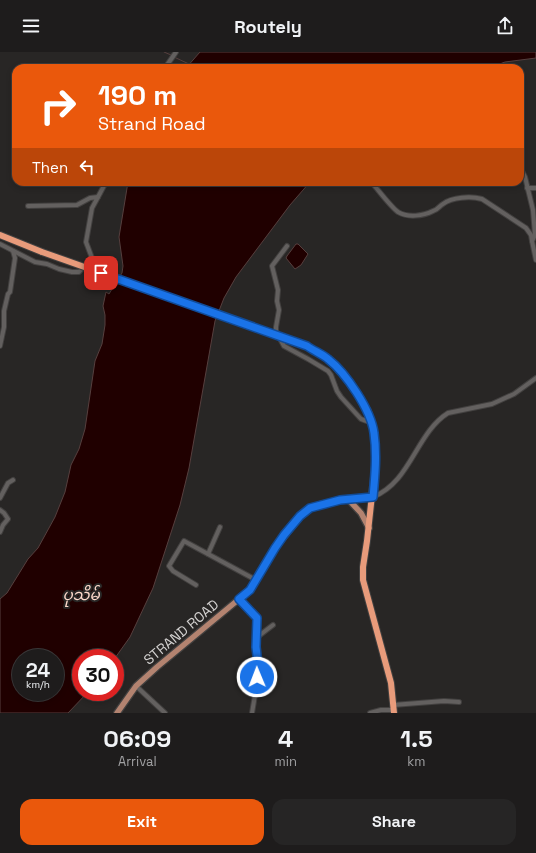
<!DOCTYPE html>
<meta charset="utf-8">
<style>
:root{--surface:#1e1c1c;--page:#262525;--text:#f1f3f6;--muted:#a1a1a3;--line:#3c3a3b;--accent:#ea580c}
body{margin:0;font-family:"Space Grotesk","Noto Sans Myanmar",sans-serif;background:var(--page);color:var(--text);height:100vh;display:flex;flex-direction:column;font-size:15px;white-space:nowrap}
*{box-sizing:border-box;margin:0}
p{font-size:13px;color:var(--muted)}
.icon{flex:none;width:22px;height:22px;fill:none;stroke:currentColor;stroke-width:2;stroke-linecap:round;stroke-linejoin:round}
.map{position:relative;height:661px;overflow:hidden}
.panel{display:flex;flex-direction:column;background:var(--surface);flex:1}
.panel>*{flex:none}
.hud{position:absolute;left:12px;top:12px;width:512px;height:122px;border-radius:12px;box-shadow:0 2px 6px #0003,0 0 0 1px var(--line);background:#ea580c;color:#fff;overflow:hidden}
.speed{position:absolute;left:12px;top:597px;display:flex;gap:8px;font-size:20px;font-weight:700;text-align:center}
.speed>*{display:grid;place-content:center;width:52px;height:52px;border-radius:50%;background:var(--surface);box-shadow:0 2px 6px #0003,0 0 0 1px var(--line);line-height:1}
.speed small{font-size:10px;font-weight:400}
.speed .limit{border:6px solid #d22;background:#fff;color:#111}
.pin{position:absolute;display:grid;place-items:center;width:34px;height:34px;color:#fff;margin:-17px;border-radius:8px;box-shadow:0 2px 6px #0006}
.me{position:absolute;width:44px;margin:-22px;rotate:359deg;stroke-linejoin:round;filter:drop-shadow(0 0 3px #0008)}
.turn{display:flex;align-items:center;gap:14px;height:84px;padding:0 20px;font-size:18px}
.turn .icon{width:52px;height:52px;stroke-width:2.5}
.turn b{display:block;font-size:28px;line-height:34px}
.then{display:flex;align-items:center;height:38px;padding:0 20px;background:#0003;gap:8px;font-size:15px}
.eta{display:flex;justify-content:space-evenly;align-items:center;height:68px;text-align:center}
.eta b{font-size:24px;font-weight:800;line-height:28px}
.action{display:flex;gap:8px;margin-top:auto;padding:8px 20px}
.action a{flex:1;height:46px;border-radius:12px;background:var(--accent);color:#fff;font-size:16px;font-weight:800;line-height:46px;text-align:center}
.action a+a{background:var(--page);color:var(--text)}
header{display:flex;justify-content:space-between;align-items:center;height:52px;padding:0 20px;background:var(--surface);font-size:18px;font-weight:800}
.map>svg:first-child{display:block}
.water{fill:#200000;stroke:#563f3e;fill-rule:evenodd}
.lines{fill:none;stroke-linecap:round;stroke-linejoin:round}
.stream{stroke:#563f3e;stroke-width:1}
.minor-casing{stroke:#434140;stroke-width:6}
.major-casing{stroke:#434140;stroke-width:8}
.highway-casing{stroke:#434140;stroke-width:8}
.minor{stroke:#63605f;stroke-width:4}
.major{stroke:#b38370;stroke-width:5.5}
.highway{stroke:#e89b7b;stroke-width:6}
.highway-bridge-casing{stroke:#434140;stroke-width:8;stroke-linecap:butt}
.highway-bridge{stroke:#e89b7b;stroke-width:6}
.route-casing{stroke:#114b97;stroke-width:10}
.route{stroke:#1a73e8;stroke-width:7}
.labels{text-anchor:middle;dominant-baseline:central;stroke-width:4;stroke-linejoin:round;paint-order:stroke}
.street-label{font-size:14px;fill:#d3d1d0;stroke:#282625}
.water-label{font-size:15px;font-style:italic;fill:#fdd9cb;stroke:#282625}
</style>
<header><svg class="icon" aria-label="menu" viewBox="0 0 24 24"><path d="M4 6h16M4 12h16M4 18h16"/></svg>Routely<svg class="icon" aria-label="share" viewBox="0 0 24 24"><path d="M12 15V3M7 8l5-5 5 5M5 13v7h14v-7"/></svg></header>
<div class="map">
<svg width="536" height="661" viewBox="0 0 536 661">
<rect width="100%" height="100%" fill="#282625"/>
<g class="water">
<path d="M200,0h336v6l-31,4 -16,6h-303z"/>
<path d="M128,130h182l-20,23 -54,72 -12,21 -9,23 -26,147 -9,37 -27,83 -23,49 -15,21h-34v34h7l-20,21h-68v-114l7,-6 21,-34 10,-11 17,-31 10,-25 6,-27 8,-16 6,-20 10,-68 7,-17 3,-19v-10l-2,-9 3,-14 3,2 13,-21 1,-7 -4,-29zM21,606h34v34h-34z"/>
<path d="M296,192h2l10,10 -7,11 -6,4 -9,-11 1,-2z"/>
</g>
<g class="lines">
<g class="stream">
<path d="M164,0l7,3"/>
<path d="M174,5l15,7"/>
</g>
<defs>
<g id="minor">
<path d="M165,16l11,-16"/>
<path d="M520,115l5,10 8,33 2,25 -3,6 4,19"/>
<path d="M373,132c6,7 18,23 25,28 10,6 25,4 35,-1 5,-1 6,-5 10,-7 9,-7 28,-8 39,-5l44,29 5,7 1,6"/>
<path d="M527,136h9"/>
<path d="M98,145l8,-15"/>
<path d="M0,192l35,18 12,2 12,5 13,3h7l13,-14 -6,-16 6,-34 6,-11 -8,1 -13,7 -49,1"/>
<path d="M287,194l-15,20 6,24 -1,11 2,9 -3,17v4l8,15 24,13 20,12 3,4 6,16 4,6 20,22 11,4"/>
<path d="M0,294l4,-19v-16l4,-17 2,-2 5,-34 -2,-7"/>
<path d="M373,445c38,-15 43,-64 75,-84l44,-9 22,-10 22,-16"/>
<path d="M0,446l8,-15 5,-3"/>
<path d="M0,458l4,3 4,6 -5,6 -3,7"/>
<path d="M208,502l12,-27"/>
<path d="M196,533l-23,-14 -4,-5 15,-25 72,39"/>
<path d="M239,547l18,19 -1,29 2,17 -2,25 -4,24"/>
<path d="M256,586l17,-13"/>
<path d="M136,634l29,27"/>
<path d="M393,653l51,-4 15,1"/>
<path d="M370,661l11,-3h13"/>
</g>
<g id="major">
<path d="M348,447l13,14 8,15"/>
<path d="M117,661l19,-27 21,-19 93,-77 25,-42 25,-32 10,-8 30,-8 33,-3"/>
</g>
<g id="highway">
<path d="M0,183l42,17"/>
<path d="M307,294l21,13 17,16 23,36 6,21 2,26 -9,83 -4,26v13l28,103 3,30"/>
</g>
</defs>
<use href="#minor" class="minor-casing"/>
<use href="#major" class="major-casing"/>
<use href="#highway" class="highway-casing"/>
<use href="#minor" class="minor"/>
<use href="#major" class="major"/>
<use href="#highway" class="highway"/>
<defs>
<path id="highway-bridge" d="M42,200l265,94"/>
</defs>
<use href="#highway-bridge" class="highway-bridge-casing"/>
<use href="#highway-bridge" class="highway-bridge"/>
</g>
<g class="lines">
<defs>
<path id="route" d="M101,221l206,73c7,5 15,8 21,13 18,14 43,51 46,74 3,21 1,43 -1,64l-33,3 -30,8 -10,8 -16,19 -9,13 -25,42 -11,9 18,19 -1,29 2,17 -1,13"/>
</defs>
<use href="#route" class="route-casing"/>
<use href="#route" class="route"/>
</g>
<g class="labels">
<g class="street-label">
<text transform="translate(181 580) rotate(-40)">STRAND ROAD</text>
</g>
<g class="water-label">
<text x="81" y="542">ပုသိမ်</text>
</g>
</g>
</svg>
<div class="speed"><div>24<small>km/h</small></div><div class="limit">30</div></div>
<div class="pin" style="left:101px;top:221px;background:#d93025"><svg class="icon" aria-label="arrive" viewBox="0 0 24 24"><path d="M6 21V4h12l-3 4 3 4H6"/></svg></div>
<svg class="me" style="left:257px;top:625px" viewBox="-20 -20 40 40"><circle r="17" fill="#1a73e8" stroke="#fff" stroke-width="3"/><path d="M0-11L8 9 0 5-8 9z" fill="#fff"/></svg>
<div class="hud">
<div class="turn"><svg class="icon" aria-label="right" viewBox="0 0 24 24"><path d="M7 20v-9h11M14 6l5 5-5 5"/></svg><div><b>190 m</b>Strand Road</div></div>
<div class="then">Then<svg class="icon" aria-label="left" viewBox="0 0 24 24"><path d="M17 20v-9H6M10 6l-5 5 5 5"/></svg></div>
</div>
</div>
<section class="panel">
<div class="eta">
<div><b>06:09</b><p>Arrival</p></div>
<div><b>4</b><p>min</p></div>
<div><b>1.5</b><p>km</p></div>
</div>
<div class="action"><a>Exit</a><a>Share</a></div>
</section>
